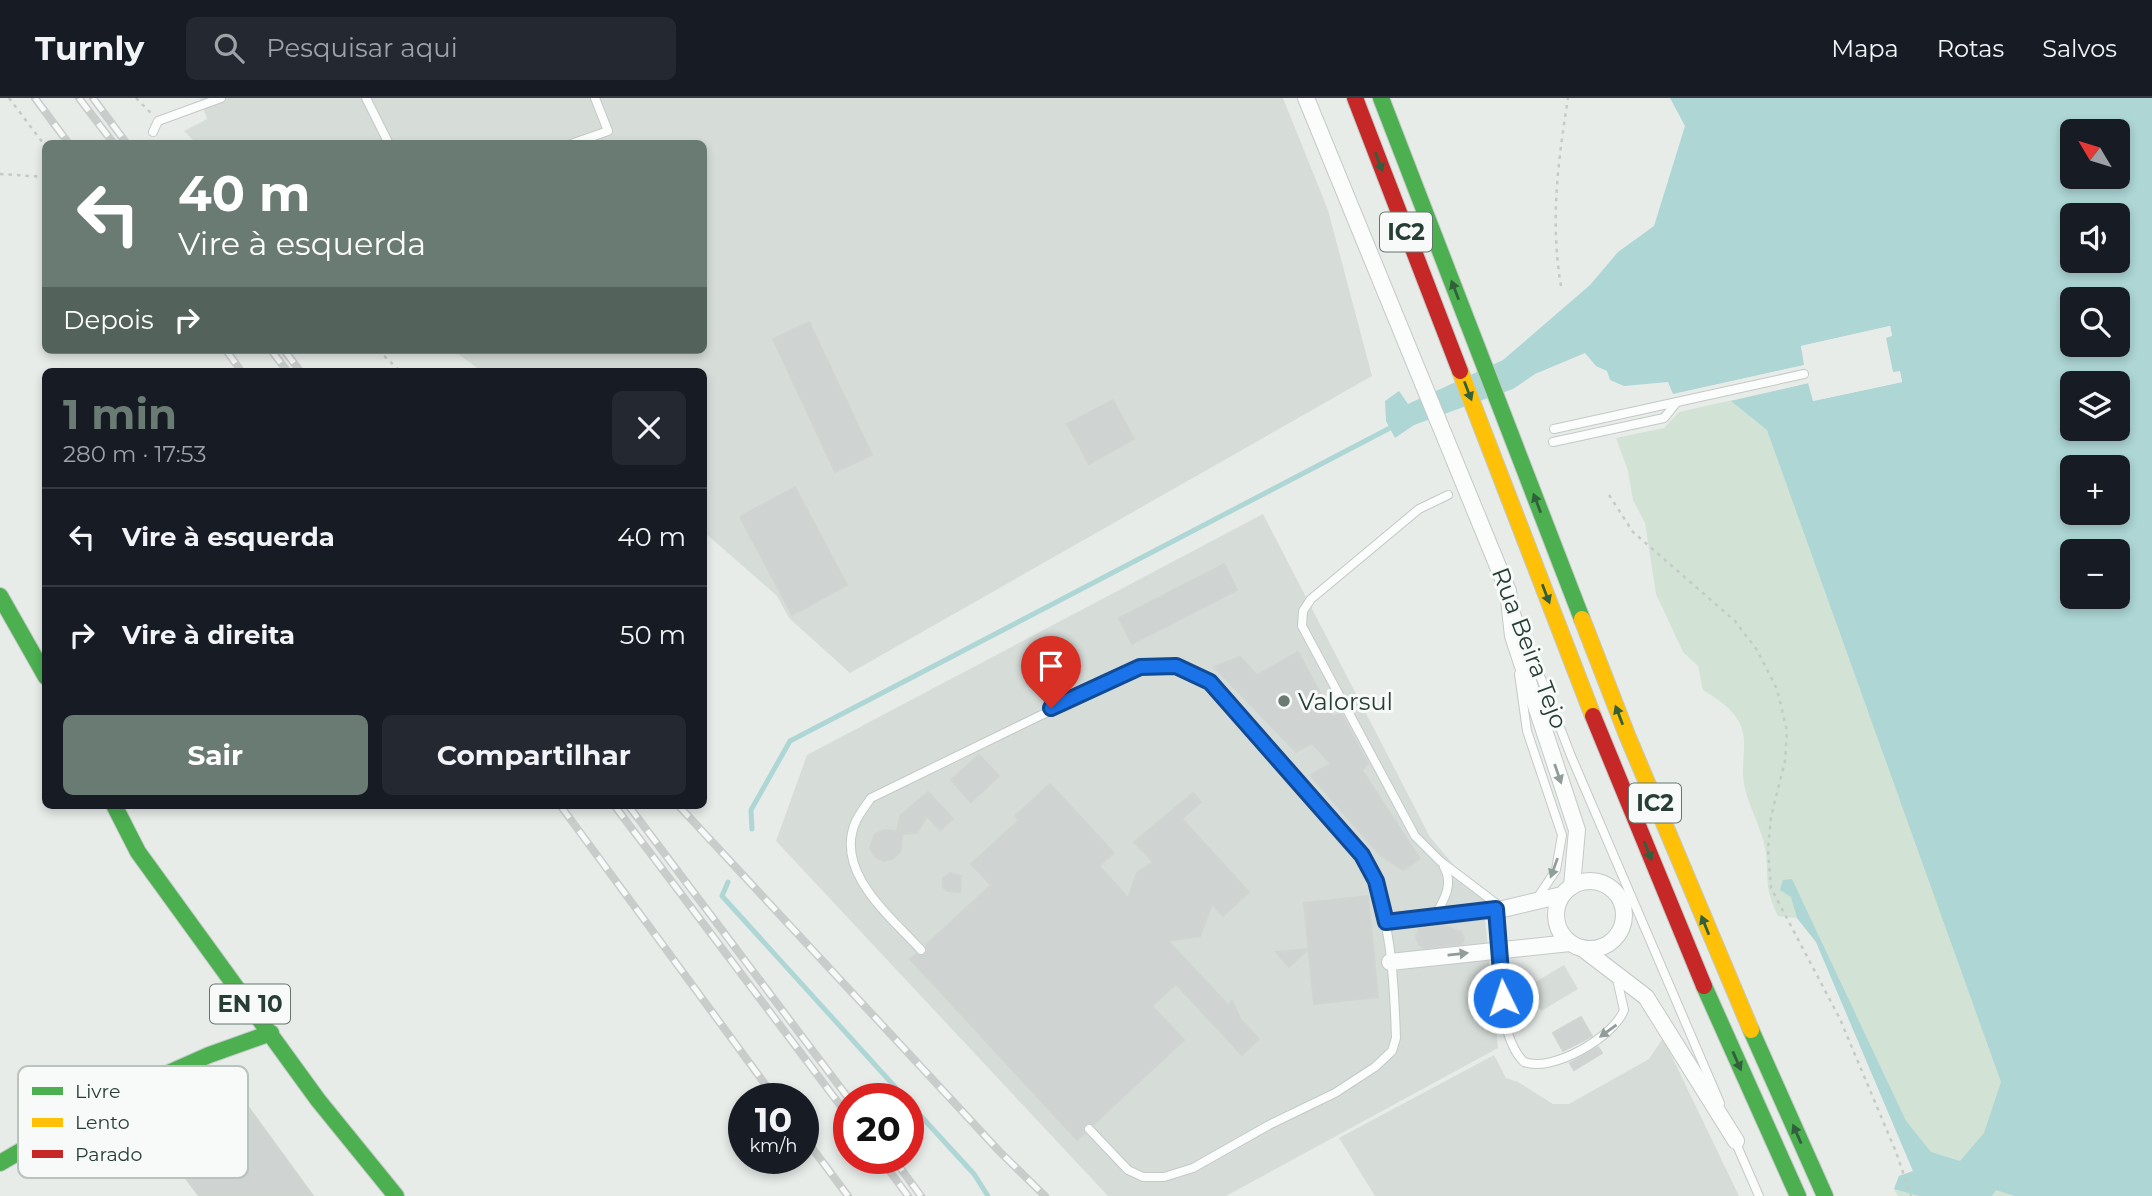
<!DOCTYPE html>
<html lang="pt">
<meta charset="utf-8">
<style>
:root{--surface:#171b24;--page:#242831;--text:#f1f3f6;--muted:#9ea1a6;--line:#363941;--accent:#6a7b73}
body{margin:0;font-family:Montserrat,sans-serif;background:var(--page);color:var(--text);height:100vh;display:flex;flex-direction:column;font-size:26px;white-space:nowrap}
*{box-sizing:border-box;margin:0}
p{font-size:23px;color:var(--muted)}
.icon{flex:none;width:38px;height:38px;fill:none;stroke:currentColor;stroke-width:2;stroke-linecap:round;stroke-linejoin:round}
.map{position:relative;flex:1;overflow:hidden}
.sheet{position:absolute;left:42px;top:270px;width:665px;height:441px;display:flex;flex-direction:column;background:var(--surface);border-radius:10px;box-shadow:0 4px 10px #0003}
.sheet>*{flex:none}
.banner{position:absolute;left:42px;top:42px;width:665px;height:214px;border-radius:10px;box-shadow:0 4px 10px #0003;background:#6a7b73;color:#fff;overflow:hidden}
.needle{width:46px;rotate:308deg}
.buttons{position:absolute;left:2060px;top:21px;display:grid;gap:14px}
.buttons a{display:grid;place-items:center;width:70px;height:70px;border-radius:10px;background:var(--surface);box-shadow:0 4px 10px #0003;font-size:35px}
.speed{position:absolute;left:728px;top:985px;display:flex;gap:14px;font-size:35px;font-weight:700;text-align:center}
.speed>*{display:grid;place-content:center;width:91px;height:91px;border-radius:50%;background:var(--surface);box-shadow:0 4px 10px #0003;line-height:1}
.speed small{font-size:18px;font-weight:400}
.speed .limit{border:10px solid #d22;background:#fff;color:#111}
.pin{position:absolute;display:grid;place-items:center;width:60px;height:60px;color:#fff;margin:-72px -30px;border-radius:50% 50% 50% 0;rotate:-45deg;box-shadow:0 0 7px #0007}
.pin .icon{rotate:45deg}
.me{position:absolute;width:77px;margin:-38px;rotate:356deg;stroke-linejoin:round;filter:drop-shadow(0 0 5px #0008)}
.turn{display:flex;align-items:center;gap:24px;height:147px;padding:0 21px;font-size:32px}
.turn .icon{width:91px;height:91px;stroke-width:2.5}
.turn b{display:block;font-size:49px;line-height:60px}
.then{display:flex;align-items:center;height:66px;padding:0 21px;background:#0003;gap:14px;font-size:26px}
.round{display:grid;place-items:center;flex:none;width:74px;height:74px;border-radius:10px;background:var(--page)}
.head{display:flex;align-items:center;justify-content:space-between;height:119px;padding:0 21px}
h1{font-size:42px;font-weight:700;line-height:52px;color:var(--accent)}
.action{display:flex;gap:14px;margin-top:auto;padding:14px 21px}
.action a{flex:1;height:80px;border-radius:10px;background:var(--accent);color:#fff;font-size:28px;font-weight:700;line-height:80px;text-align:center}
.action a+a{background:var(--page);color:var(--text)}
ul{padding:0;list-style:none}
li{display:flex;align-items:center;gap:21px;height:98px;padding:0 21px;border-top:2px solid var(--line)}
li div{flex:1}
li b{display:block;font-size:26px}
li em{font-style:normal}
header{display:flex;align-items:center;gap:42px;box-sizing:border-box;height:98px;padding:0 35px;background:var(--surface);border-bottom:2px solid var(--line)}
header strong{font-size:33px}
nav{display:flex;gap:38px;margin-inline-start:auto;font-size:24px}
.search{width:490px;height:63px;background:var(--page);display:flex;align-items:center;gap:18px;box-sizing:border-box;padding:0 24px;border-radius:10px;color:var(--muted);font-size:26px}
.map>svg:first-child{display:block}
.built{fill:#d6ddd9}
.green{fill:#d2e3d5}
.water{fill:#add6d5;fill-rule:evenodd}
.pier{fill:#e7ece9}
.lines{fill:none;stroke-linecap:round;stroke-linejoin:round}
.stream{stroke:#add6d5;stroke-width:5}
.building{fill:#cfd3d1;stroke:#d0d5d2;stroke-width:2}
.lane-casing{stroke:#c4c9c6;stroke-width:10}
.street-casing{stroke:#c4c9c6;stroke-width:18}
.fast-casing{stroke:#c3c9c6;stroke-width:18}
.slow-casing{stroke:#c3c9c6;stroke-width:18}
.jam-casing{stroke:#c3c9c6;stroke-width:18}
.path{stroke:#c3cbc7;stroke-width:2.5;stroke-dasharray:3.5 5;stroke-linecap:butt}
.lane{stroke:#fbfcfc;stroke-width:8}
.street{stroke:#fbfcfc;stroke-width:16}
.fast{stroke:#4caf50;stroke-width:16}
.slow{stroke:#ffc107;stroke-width:16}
.jam{stroke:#c62828;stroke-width:16}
.rail-casing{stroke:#c8ccca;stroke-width:8}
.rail{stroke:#f7faf8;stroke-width:5;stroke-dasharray:16;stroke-linecap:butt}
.oneway{fill:#32603c}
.oneway2{fill:#919d98}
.route-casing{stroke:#114b97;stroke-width:18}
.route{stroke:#1a73e8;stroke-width:12}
.poi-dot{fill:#6a7b73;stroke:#f7faf8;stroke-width:2.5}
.labels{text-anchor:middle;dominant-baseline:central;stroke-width:6;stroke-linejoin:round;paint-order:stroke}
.shield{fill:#f7faf8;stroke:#65766f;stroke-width:2}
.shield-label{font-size:23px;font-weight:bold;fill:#273e34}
.street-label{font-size:24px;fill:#273e34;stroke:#f7faf8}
.poi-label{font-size:24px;fill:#273e34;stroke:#f7faf8;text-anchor:start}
.key{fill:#f7faf8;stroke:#b9c2bd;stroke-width:2}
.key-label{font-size:19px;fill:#273e34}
</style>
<header>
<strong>Turnly</strong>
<div class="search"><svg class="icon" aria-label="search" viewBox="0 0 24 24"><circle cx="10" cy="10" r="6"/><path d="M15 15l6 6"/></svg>Pesquisar aqui</div>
<nav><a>Mapa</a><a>Rotas</a><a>Salvos</a></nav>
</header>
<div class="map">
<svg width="2152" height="1098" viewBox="0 0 2152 1098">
<rect width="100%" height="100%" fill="#e7ece9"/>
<g class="built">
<path d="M200,0h1083l45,112 44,166 -522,297 -61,-55 -12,-22 -73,-64v-161h-223l-28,-21h251v-206h-507l-13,-13 23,-12z"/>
<path d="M1263,416l167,323 53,63 15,148 -272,148h-118l-332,-355 31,-86z"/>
<path d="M1564,867l14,24 -37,22 -14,-24z"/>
<path d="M1663,940l76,158h-364l-36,-58 155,-83 12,23 12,4 35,22h16l80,-45z"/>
</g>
<path class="green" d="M1809,285l326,813h-237l-4,-7 5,-13 14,-5 -97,-229 -19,-24 -19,-2c-14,-30 -9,-33 -12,-62 -3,-27 -21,-51 -23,-78 -1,-17 5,-38 -4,-54 -6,-13 -23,-24 -36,-32l-5,-24 -15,-14 -27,-58 -11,-71 -12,-23 -5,-29 -12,-33 48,-10 15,-16z"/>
<path class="water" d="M1670,0h482v1098h-137l-19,-6 -4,6h-73l-25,-7 5,-13 14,-5 -97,-229 -19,-24 -6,-21 -11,-7 3,-10 9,-1 114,242 25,31 29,9 24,-28 17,-51 -234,-652 -36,-29 78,-18 4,18 89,-19 -2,-10 -7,1 -8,-36 7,-2 -2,-9 -89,20 4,19 -132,29 -5,-12 -44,4 -14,-6 -3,-9 -11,-5 -11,-13 -50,21 -22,15 -99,36 -19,13 -9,-17 -1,-20 14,-10 9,13 95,-44 87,-75 28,-33 36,-26 31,-100zM2072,33h46v46h-46zM2072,117h46v46h-46zM2072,201h46v46h-46zM2072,285h46v46h-46zM2072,369h46v46h-46zM2072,453h46v46h-46z"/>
<path class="pier" d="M1890,228l2,10 -6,2 7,34 7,-1 2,11 -89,19 -5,-18 -81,18 3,-4 78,-17 4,2 3,15 83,-18 -1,-3 -7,-2 -8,-36 5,-8 -82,18 3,17 -2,4 -132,29 -4,-3 134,-30 -3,-19z"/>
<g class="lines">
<g class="stream">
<path d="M752,731l-1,-19 39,-69 600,-313"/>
<path d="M728,784l-6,14 184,203"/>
<path d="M908,1004l66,72 14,22"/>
</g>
</g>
<g class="building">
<path d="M809,224l63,133 -37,17 -62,-133z"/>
<path d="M1113,302l21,39 -45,25 -22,-40z"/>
<path d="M795,389l52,98 -55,30 -52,-98z"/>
<path d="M1224,466l13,26 -105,54 -13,-26z"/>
<path d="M1298,554l35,65 8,-4 27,51 -6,6 58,89 -17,11 -23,-15 -70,-80 21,-11 -19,-21 -16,9 -82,-85 26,-10 17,18z"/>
<path d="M979,657l20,21 -28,26 -20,-22z"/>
<path d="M1050,686l64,69 -15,13 29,32 9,-25 16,-11 -19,-20 59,-49 8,9 -19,17 67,73 -26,24 -11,-12 -12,32 -32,5 60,64 4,-4 9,19 18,19 -17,16 -66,-71 -24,22 32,34 -90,84h-9l-1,9 -7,7 -167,-181 6,-5 9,1 1,-10 65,-60 -20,-21 48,-44 -4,-4z"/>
<path d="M928,694l25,27 -13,11 -13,-14 -10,17 -15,1 -1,16 -7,8 -10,3 -9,-4 -5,-9 5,-14 9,-4 13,1 3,-15z"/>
<path d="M950,775l11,3 -1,16 -13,-1 -4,-4v-9z"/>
<path d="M1368,798l10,101 -64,7 -10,-101z"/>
<path d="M1445,828l16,6 3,6 -2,6 -39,4 -4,-4 -3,-7 3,-8z"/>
<path d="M1308,851l-19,18 -13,-15z"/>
<path d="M1581,919l11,19 -29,15 -10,-18z"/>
<path d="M1598,949l4,6 -28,17 -4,-7z"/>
<path d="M230,984l83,114h-114l-50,-68z"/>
</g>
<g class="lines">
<defs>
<g id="lane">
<path d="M366,0l23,46"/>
<path d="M153,34l5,-11 63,-23"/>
<path d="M571,46l37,-13 -13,-33"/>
<path d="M1554,331l123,-27"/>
<path d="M1553,344l111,-24 13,-16 127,-28"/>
<path d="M1448,397l-29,14 -108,90 -8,12 -1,15 113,210 25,25 62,47"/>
<path d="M1515,513l56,145 149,347"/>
<path d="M1519,576l8,57 35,104 -6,35 -20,30"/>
<path d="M1496,812c4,41 -2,123 28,152 28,11 90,-25 100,-52l-7,-31"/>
<path d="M1435,818c9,-16 19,-32 9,-49"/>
<path d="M921,852c-30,-33 -88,-79 -65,-129 4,-8 10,-16 15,-23l269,-131 36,-1 34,16 152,173c29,55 32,122 34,183l-4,13 -17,16 -40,26 -66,32 -76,43 -29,9h-21l-15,-7 -39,-41"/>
<path d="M1735,1043l24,55"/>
</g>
<g id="street">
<path d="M1306,0l202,493 5,45 64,194 -5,56"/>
<circle cx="1590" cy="817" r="34"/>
<path d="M1386,824l117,-13 59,-14"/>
<path d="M1582,850l64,49 90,144"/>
<path d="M1390,864l180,-19"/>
</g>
<g id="fast">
<path d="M1381,0l201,521"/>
<path d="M0,498l46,81"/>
<path d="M114,707l24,47 180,248 78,96"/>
<path d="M1704,888l94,210"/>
<path d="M1751,932l74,166"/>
<path d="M0,1065l112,-65 97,-43 62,-22"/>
</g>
<g id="slow">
<path d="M1460,273l133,345"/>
<path d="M1582,521l45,116 124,295"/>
</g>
<g id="jam">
<path d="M1355,0l105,273"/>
<path d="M1593,618l111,270"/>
</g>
</defs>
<use href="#lane" class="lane-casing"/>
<use href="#street" class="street-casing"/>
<use href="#fast" class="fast-casing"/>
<use href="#slow" class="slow-casing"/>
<use href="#jam" class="jam-casing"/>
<g class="path">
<path d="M9,0l37,49"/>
<path d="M136,0l15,15"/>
<path d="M0,76l46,3"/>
<path d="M1561,188c-11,-64 -3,-125 7,-188"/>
<path d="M378,252l22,21"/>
<path d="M1609,397l24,37 102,89 22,29 20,39 10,42 -2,30 -14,56 -3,32 3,39 69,131 56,133 15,44"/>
</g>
<use href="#lane" class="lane"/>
<use href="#street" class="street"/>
<use href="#fast" class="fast"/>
<use href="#slow" class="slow"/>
<use href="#jam" class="jam"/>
<defs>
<g id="rail">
<path d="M35,0l34,46"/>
<path d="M79,0l35,46"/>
<path d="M93,0l34,46"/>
<path d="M226,252l15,21"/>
<path d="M271,252l16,21"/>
<path d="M284,252l16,21"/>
<path d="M560,707l216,294"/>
<path d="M614,707l235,312"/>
<path d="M628,707l221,294"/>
<path d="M678,707l322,347 45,44"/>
<path d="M803,1038l45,60"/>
<path d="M880,1060l28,38"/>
<path d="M893,1060l28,38"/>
</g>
</defs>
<use href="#rail" class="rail-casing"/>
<use href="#rail" class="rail"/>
</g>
<defs><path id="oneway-solid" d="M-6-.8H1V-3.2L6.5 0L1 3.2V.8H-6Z" transform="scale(1.75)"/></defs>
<g class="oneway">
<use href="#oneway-solid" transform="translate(1379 64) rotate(69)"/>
<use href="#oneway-solid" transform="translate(1455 192) rotate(-111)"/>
<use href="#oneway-solid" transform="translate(1468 293) rotate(69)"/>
<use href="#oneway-solid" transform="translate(1537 405) rotate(-111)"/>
<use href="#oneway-solid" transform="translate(1546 496) rotate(69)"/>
<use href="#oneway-solid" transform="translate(1619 617) rotate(-111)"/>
<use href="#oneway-solid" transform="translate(1648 753) rotate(68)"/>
<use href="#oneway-solid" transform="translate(1705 827) rotate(-112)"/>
<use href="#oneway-solid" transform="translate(1737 963) rotate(66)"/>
<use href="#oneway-solid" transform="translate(1797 1036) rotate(-114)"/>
</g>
<g class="oneway2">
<use href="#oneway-solid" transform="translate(1558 676) rotate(71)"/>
<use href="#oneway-solid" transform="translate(1554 770) rotate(110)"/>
<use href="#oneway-solid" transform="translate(1458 856) rotate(-6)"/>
<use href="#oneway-solid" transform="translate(1608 933) rotate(144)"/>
</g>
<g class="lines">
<defs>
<path id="route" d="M1051,610l89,-41 36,-1 34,16 152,173 14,26 10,41 110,-13 7,89"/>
</defs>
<use href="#route" class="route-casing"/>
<use href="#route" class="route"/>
</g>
<circle class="poi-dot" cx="1284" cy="603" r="7"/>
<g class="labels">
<g class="shield">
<rect x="1380" y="114.5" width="52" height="39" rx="5"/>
<rect x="1629" y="685.5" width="52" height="39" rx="5"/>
<rect x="210" y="886.5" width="80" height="39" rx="5"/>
</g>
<g class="shield-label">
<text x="1406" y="134">IC2</text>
<text x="1655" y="705">IC2</text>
<text x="250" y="906">EN 10</text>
</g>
<g class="street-label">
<text transform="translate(1530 550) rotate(69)">Rua Beira Tejo</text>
</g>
<g class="poi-label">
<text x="1298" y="603">Valorsul</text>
</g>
</g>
<rect x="18" y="968" width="230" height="112" rx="10" class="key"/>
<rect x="32" y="989" width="31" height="8" fill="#4caf50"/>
<rect x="32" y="1020" width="31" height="9" fill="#ffc107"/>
<rect x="32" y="1052" width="31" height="8" fill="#c62828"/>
<g class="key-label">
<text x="75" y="1000">Livre</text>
<text x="75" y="1031">Lento</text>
<text x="75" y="1063">Parado</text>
</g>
</svg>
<div class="buttons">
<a><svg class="needle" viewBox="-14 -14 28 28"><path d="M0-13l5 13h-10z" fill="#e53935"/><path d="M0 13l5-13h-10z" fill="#9ea1a6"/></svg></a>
<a><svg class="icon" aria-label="sound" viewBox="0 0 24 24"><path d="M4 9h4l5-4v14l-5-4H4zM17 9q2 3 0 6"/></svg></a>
<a><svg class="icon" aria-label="search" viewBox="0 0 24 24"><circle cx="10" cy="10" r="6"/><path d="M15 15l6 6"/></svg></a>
<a><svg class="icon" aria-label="layers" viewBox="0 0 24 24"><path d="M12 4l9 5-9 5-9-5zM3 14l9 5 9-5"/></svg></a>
<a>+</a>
<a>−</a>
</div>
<div class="speed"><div>10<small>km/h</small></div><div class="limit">20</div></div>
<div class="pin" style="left:1051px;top:610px;background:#d93025"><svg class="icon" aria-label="arrive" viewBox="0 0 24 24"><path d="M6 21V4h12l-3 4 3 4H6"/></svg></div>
<svg class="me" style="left:1503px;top:900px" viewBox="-20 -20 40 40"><circle r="17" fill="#1a73e8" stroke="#fff" stroke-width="3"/><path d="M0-11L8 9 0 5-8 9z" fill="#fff"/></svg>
<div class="banner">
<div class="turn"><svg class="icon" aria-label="left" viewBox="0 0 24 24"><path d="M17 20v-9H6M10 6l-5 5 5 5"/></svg><div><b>40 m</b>Vire à esquerda</div></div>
<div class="then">Depois<svg class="icon" aria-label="right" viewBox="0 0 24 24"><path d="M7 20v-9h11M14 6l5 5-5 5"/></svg></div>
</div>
<section class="sheet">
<div class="head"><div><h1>1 min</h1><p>280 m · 17:53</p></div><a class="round"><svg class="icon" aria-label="close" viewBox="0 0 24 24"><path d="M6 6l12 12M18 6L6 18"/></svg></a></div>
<ul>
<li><svg class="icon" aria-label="left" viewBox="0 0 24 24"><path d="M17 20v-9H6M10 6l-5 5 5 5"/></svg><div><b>Vire à esquerda</b></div><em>40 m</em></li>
<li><svg class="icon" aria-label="right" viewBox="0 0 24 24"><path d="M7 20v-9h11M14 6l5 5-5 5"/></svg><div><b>Vire à direita</b></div><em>50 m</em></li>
</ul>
<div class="action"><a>Sair</a><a>Compartilhar</a></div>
</section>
</div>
